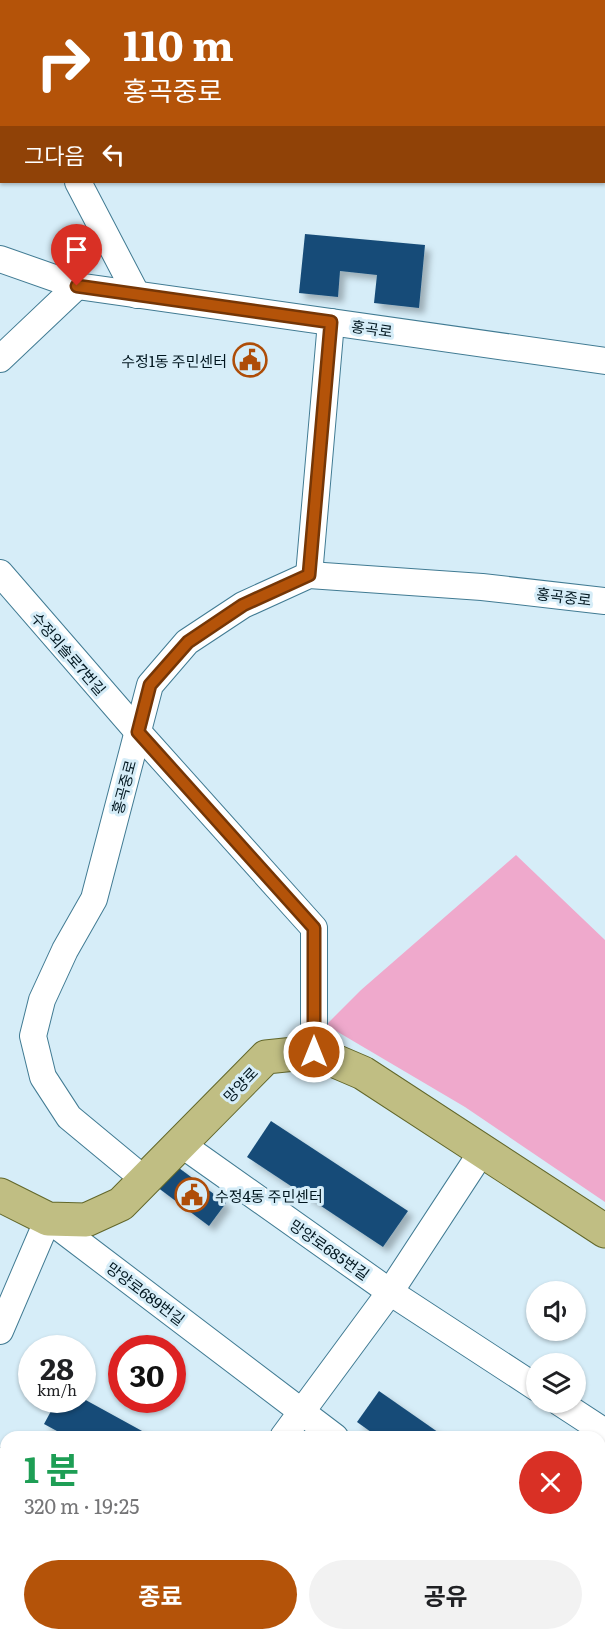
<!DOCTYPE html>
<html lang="ko">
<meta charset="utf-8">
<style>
:root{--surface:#fff;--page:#f2f2f2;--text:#202124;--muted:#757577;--accent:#b45309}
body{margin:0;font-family:Literata,"Noto Sans KR",serif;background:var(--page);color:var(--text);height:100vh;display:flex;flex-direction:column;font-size:22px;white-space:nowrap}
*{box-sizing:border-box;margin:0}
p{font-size:20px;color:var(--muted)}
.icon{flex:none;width:33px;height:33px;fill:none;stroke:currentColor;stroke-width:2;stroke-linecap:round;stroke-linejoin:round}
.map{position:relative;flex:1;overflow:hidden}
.drawer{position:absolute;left:0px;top:1431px;width:606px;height:210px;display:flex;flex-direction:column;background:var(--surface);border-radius:18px 18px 0 0;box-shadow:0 2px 4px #0004}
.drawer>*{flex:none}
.banner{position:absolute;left:0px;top:0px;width:606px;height:183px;box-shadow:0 2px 4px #0004;background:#b45309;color:#fff;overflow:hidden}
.buttons{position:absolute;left:526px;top:1281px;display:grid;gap:12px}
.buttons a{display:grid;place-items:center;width:60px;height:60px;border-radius:50%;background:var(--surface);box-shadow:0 2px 4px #0004;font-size:30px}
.speed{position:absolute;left:18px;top:1335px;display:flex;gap:12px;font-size:30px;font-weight:700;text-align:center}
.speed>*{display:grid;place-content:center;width:78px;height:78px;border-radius:50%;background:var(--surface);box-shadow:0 2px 4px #0004;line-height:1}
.speed small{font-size:15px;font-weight:400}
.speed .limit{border:9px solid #d22;background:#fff;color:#111}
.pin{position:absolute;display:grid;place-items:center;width:51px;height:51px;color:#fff;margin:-62px -26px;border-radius:50% 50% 50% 0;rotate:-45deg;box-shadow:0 0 6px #0007}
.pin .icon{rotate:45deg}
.me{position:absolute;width:66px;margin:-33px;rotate:0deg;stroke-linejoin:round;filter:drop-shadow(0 0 4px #0008)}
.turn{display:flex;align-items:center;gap:21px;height:126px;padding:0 24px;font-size:27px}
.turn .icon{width:78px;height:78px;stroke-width:2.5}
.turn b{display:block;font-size:42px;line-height:51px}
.then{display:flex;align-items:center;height:57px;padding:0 24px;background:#0003;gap:12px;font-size:22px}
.round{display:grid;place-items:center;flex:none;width:63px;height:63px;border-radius:32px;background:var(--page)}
.headline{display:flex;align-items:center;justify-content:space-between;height:102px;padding:0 24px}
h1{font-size:36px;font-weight:700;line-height:45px;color:#1e9e55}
.action{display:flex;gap:12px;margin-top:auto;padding:12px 24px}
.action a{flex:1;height:69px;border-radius:36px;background:var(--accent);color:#fff;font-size:24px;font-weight:700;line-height:69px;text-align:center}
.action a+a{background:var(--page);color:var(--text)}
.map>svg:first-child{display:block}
.green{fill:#efa9cc}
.building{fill:#164c78;filter:url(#shadow)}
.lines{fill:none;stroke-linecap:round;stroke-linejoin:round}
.minor-casing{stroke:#417b93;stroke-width:28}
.major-casing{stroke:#62672a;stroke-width:35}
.minor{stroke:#fff;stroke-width:26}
.major{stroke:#c0be83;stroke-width:33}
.route-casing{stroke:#753606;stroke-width:15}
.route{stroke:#b45309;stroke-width:10}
.labels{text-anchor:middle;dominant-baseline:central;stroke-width:6;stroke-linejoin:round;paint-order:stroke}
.street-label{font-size:15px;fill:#00161f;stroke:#d6edf8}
.poi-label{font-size:15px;fill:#00161f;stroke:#d6edf8;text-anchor:end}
</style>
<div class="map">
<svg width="605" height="1641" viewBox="0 0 605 1641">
<defs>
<filter id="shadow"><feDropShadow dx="5.5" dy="5.5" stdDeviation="3" flood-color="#0004"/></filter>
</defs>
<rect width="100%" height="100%" fill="#d6edf8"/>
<path class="green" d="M516,855l89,85v262l-140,-95 -139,-82 35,-35z"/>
<g class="building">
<path d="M305,234l120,11 -6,63 -45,-5 3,-28 -37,-4 -2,26 -39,-4z"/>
<path d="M271,1121l137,90 -25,36 -136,-90z"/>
<path d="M175,1165l51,38 -17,23 -52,-39z"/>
<path d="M379,1391l66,46h-67l-21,-15z"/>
<path d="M82,1398l71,39h-85l-24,-13 13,-24h25z"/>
<path d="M0,1498l6,4v52l-6,-4z"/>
<path d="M0,1600l6,3v32h69l9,4 -1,2h-83z"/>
</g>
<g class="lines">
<defs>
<g id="minor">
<path d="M578,0l1,2"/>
<path d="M153,2l3,-2"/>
<path d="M0,28l2,3"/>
<path d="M604,52l1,1"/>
<path d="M0,82h2"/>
<path d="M78,182l59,113"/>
<path d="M0,259l77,27 528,75"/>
<path d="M0,359l77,-73"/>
<path d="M0,573l138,159 176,196v124"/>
<path d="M309,575l22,-253"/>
<path d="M181,1144l209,148 147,96"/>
<path d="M145,1180l-76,-63 -26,-40 -10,-41 9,-36 23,-50 29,-51 56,-214 37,-43 56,-37 66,-30 173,12 123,14"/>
<path d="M0,1331l48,-112 287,218"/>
<path d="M559,1402l46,30"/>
<path d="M283,1437l107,-145 93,-142"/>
<path d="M0,1461l6,3"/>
<path d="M600,1480l5,-7"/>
<path d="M337,1635l18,6"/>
<path d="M593,1635l7,6"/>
<path d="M135,1641l5,-6"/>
<path d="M478,1641l4,-6"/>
</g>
<path id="major" d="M0,1195l48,24 38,1 35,-16 145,-147 48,-5 49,21 242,158"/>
</defs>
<use href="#minor" class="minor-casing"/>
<use href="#major" class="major-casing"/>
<use href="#minor" class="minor"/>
<use href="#major" class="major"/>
</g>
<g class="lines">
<defs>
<path id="route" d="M77,286l254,36 -22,253 -66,30 -55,37 -38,43 -12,47 176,196v124"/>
</defs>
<use href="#route" class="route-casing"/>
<use href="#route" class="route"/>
</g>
<defs>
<symbol id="civic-ring" viewBox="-11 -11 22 22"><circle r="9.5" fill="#d6edf8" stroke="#ae4d08" stroke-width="1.5"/><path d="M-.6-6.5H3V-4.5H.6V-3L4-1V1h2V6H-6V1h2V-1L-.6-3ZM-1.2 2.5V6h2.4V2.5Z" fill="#ae4d08"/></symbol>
</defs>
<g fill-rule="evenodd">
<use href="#civic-ring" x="231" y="341" width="38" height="38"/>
<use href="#civic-ring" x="173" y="1176" width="38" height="38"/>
</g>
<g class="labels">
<g class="street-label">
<text transform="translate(372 328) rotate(8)">홍곡로</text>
<text transform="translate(564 596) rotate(7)">홍곡중로</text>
<text transform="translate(69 653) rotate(49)">수정외솔로7번길</text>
<text transform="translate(123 787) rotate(-75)">홍곡중로</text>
<text transform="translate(240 1084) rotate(-46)">망양로</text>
<text transform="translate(330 1249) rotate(35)">망양로685번길</text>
<text transform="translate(146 1293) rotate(37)">망양로689번길</text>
</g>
<g class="poi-label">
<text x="227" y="360">수정1동 주민센터</text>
<text x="215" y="1195" text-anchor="start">수정4동 주민센터</text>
</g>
</g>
</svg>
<div class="buttons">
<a><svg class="icon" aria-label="sound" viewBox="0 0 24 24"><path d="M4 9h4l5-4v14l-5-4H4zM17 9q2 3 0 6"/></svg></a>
<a><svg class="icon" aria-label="layers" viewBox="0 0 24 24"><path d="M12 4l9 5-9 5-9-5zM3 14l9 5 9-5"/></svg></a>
</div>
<div class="speed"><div>28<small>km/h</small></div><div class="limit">30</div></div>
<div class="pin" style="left:77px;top:286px;background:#d93025"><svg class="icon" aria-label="arrive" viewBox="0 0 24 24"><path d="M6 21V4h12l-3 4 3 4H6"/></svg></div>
<svg class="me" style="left:314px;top:1052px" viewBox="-20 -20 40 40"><circle r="17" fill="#b45309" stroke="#fff" stroke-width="3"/><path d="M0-11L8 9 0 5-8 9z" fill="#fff"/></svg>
<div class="banner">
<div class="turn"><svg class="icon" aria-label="right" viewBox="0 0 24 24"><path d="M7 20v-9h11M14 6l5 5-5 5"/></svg><div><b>110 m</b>홍곡중로</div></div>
<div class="then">그다음<svg class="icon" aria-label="left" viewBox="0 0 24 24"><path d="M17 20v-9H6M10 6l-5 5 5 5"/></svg></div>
</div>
<section class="drawer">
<div class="headline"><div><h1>1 분</h1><p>320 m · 19:25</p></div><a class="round" style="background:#d93025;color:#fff"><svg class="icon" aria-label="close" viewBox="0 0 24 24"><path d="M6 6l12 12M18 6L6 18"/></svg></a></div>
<div class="action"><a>종료</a><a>공유</a></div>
</section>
</div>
